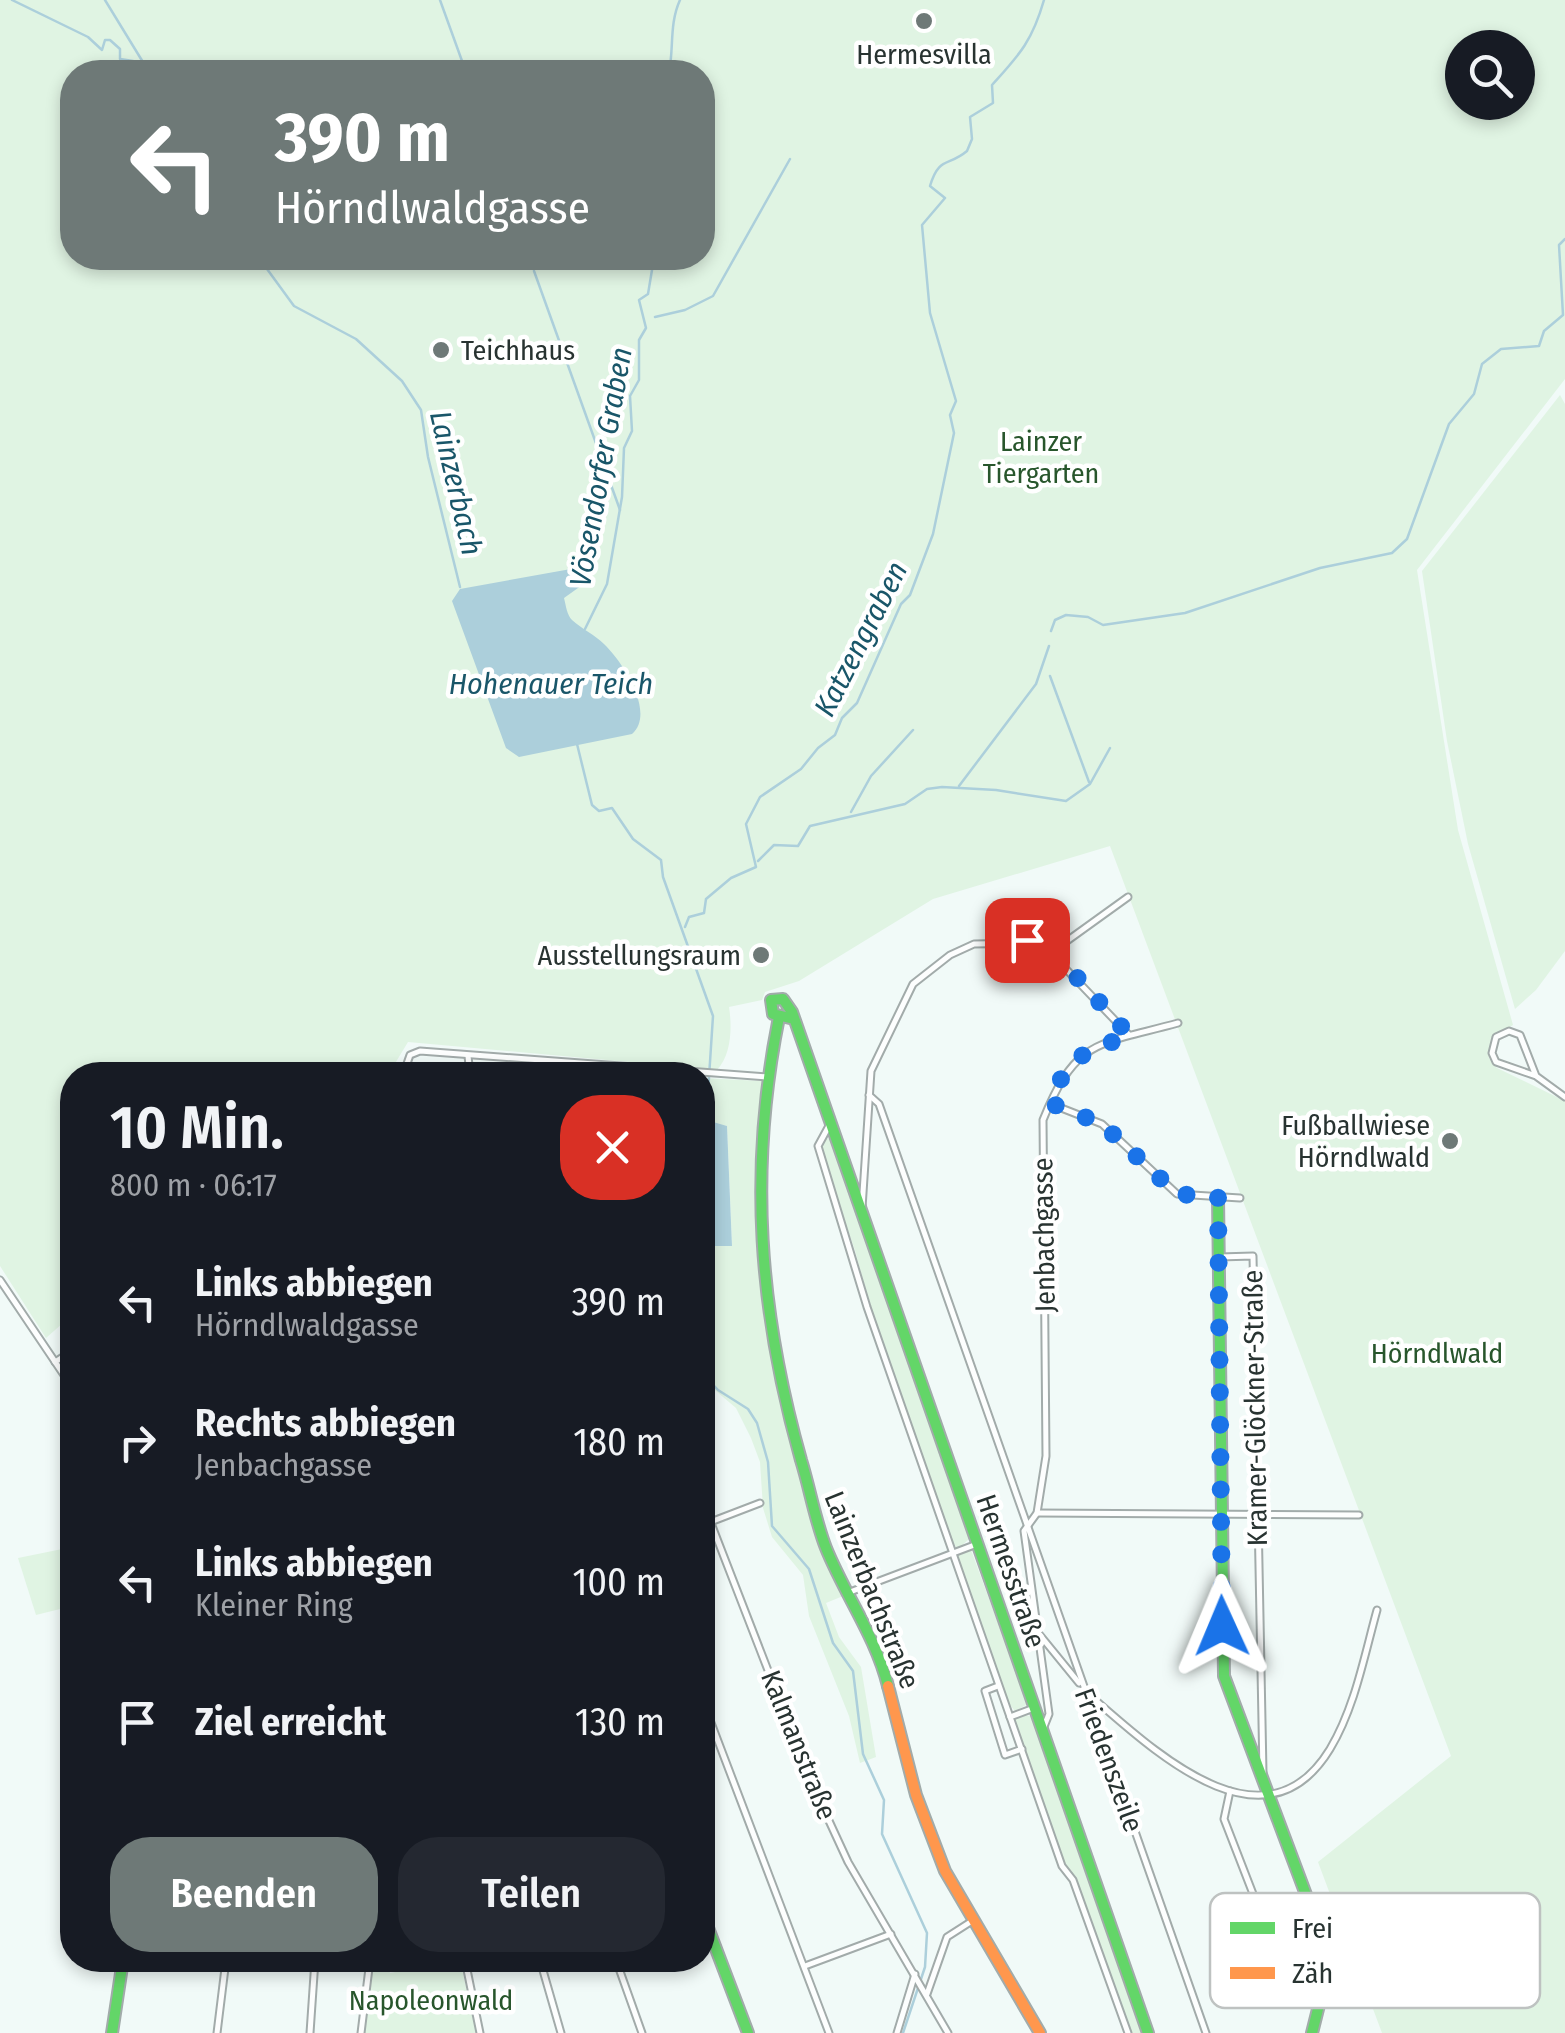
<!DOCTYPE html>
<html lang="de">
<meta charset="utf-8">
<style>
:root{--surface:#171b24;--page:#242831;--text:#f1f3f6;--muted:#9ea1a6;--accent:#6e7977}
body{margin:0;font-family:"Fira Sans Condensed",sans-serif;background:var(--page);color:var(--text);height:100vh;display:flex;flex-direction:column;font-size:38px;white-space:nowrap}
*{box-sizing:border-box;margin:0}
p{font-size:32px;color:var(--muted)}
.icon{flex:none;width:55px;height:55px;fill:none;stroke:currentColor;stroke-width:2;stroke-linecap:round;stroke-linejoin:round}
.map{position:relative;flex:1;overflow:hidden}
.drawer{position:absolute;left:60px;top:1062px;width:655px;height:910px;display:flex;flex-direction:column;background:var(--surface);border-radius:40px;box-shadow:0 5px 15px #0003}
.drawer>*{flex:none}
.guide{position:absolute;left:60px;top:60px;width:655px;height:210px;border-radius:40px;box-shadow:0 5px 15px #0003;background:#6e7977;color:#fff;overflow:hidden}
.buttons{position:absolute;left:1445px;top:30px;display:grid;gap:20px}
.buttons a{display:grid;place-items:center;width:90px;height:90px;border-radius:50%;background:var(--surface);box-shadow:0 5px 15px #0003;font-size:50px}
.pin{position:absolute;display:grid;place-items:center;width:85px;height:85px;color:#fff;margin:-42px;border-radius:20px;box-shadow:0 5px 15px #0006}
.me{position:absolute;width:110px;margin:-55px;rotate:359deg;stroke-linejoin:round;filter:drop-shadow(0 0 8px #0008)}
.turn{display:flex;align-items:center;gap:35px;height:210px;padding:0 50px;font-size:45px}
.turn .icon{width:130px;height:130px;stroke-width:2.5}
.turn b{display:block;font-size:70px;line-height:85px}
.round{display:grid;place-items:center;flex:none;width:105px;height:105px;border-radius:40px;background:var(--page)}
.headline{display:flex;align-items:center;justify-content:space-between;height:170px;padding:0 50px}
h1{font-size:60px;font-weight:600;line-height:75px}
.primary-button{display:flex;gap:20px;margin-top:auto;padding:20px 50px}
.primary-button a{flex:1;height:115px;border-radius:40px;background:var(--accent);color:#fff;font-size:40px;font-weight:600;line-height:115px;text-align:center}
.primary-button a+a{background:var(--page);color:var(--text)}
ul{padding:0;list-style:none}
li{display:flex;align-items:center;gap:30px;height:140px;padding:0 50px}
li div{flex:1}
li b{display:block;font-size:38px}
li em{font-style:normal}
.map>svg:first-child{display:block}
.green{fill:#e0f4e3;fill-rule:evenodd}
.water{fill:#accfdb}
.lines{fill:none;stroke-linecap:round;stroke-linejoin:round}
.stream{stroke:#accfdb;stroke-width:2.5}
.street-casing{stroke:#a2abaa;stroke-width:9}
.fast-casing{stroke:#a2abaa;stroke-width:14}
.slow-casing{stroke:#a2abaa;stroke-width:14}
.street{stroke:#fdfefe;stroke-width:5}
.fast{stroke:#63d668;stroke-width:10}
.slow{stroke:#ff974d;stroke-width:10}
.route{stroke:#1a73e8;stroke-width:18;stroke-dasharray:0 32.4}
.poi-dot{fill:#6e7977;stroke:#fff;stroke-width:4}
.labels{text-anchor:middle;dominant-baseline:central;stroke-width:9;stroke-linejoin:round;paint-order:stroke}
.poi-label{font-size:28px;fill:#283331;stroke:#fff;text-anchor:end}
.park-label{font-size:28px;fill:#28562c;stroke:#fff}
.street-label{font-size:28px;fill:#283331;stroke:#fff}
.water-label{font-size:30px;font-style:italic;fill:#195669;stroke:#fff}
.key{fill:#fff;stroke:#bec2c1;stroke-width:2.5}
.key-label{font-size:28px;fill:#283331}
</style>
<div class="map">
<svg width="1565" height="2033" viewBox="0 0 1565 2033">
<rect width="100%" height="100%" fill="#f1faf8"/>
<g class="green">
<path d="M0,0h1565v379l-148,191 41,260 55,195 -22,13 -2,20 8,10 68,33v932h-183l-64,-171 133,-106 -341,-910 -177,53 -134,82 -34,11 -3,8 -33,7c3,19 3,47 -12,63l-309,-28 -20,33h-316v240l-26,23 -46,-72zM1462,48h56v54h-56zM72,72h630v186h-630z"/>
<path d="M1560,395l5,9v547l-29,39 -21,19 -47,-165 -21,-103 -25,-170z"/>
<path d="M702,1078l60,3 2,5c-4,43 -10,87 -8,130 5,127 34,266 92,378l-22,9 13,34 22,30 15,90 -16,6 -11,-47 -40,-100 -6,-41 -31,-38 -9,-29 -3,-46 -9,-24 -15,-30 -33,-28v-134l29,-1 -5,-119 -24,-5z"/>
<path d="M824,1138l6,1 139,400 -11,10c-19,-17 -92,-255 -102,-295 -6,-23 -41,-100 -32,-116z"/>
<path d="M72,1547v59l-36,9 -18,-57z"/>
<path d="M971,1550l57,154 -13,7 -6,-7 -52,-148z"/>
<path d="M1022,1715l9,1 110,317h-11l-54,-156 -12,-13 -50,-143z"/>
<path d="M371,1960h15l4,13 70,-13 16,73h-112z"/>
</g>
<g class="water">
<path d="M582,567l7,1 3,10 -28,20c2,8 3,17 8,22 10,9 23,15 32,24 19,18 52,69 28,90l-113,23 -13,-9 -54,-147 8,-12z"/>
<path d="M706,1120l21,6 5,120h-29z"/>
</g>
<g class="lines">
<g class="stream">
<path d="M12,0l76,37 14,13 3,-10h5l10,9v10l13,2 3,11"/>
<path d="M105,0l44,72"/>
<path d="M440,0l26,72"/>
<path d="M669,72c5,-23 0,-48 11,-72"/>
<path d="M259,258l35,48 62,33 46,42 19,29 7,47 32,130"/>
<path d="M534,271l86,239"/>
<path d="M655,317l30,-7 28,-14 77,-137"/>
<path d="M585,629l22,-45 15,-87 2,-49 8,-17 -2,-35 9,-16v-40l7,-12 -7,-28 9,-6 6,-36"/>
<path d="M1051,631l4,-11 11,-5 22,2 15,8 82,-12 135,-45 72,-15 15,-14 42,-115 25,-30 8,-30 19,-15 38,-3 5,-15 19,-16 -4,-70 6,-6"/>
<path d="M1050,676l39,106"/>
<path d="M577,744l15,61 7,6 13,-3 21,31 28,21 2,17 50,139 -7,107"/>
<path d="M959,786l77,-102 13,-38"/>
<path d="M851,812l20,-36 42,-46"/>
<path d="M758,861l16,-16 24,1 12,-20 95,-22 22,-15 15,-2 54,3 70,11 24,-17 20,-36"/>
<path d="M685,927l4,-10 15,-4 2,-14 25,-21 25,-11 -10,-43 14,-27 41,-28 17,-21 17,-13 7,-17 15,-15 44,-99 9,-9 23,-61 21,-101 -4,-18 6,-14 -26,-88 -8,-88 23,-27 -15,-12c9,-30 18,-19 37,-35l5,-12 -2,-22 23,-14 -1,-18c27,-30 40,-43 52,-85"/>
<path d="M702,1294l4,-48"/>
<path d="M702,1373l16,17 30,19 9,14 11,39 4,64 37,43 24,74 20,28 10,83 21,46 -2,34 45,99 -2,34 -22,66"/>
</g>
<defs>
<g id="street">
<path d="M1053,951l75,-54"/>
<path d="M468,1056l2,19"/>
<path d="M541,1061l1,14"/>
<path d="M403,1075l7,-20 10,-4 347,26"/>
<path d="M1536,1076l-40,-14 -4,-9 4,-16 13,-6 11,4 16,41 29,21"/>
<path d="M869,1095l10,9 327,929"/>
<path d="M1051,1104l51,20 75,70 63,4"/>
<path d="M830,1124l-12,22 49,161 195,559 11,14 55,153"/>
<path d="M862,1208l9,-137 42,-87 37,-29 24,-11 67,-1 88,92"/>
<path d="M1219,1257l34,-1 10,517"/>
<path d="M0,1280l72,107"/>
<path d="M55,1362l17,-11"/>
<path d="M702,1500l110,284 36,78 100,171"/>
<path d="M1037,1513l322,2"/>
<path d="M713,1521l47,-18"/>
<path d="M850,1592l127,-48"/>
<path d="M1039,1634l40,49"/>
<path d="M998,1686l-13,5 20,64 17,-6"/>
<path d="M1086,1692c62,53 177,167 244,57 25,-42 34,-92 47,-139"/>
<path d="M702,1699l127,334"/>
<path d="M1010,1717l24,-9"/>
<path d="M1043,1729l6,-15 -25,-183 13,-18 9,-57 -3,-336c33,-82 55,-75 135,-97"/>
<path d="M1230,1791l-6,28 62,160 38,6"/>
<path d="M465,1960l15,73"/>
<path d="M540,1960l21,73"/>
<path d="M616,1960l26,73"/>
<path d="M805,1966l86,-32"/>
<path d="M927,1994l20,-57 25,-16"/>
<path d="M217,2033l9,-73"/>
<path d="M310,2033l5,-73"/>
<path d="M361,2033l9,-73"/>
<path d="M897,2033l18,-59"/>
</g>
<g id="fast">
<path d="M779,1017c-31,153 -20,294 22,443 9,29 14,60 25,88 19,47 50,89 62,138"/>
<path d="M794,1019l-21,-5 -2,-14 12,-1 9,13 356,1021"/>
<path d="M1218,1197l6,479 102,272 -2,37 -12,48"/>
<path d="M702,1912l46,121"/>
<path d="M112,2033l11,-73"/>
</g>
<path id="slow" d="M888,1686l28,109 29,76 95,162"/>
</defs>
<use href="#street" class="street-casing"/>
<use href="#fast" class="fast-casing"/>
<use href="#slow" class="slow-casing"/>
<use href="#street" class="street"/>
<use href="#fast" class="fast"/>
<use href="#slow" class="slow"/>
</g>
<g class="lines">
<path class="route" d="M1027,940l26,11 77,85c-46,15 -62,20 -80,67l52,21 75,70 41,3 4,429"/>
</g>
<g class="poi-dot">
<circle cx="924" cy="21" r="10"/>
<circle cx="441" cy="350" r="10"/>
<circle cx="761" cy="955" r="10"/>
<circle cx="1450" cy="1141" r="10"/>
</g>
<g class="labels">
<g class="poi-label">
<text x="924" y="54" text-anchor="middle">Hermesvilla</text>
<text x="461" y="350" text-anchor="start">Teichhaus</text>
<text x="741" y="955">Ausstellungsraum</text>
<text x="1430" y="1125">Fußballwiese<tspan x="1430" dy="32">Hörndlwald</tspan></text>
</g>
<g class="park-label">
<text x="1041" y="441">Lainzer<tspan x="1041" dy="32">Tiergarten</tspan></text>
<text x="1437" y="1353">Hörndlwald</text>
<text x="431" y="2000">Napoleonwald</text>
</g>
<g class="street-label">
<text transform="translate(1044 1235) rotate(-91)">Jenbachgasse</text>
<text transform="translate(1255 1408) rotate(-91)">Kramer-Glöckner-Straße</text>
<text transform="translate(1011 1571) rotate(71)">Hermesstraße</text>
<text transform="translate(872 1590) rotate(68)">Lainzerbachstraße</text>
<text transform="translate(799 1745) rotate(68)">Kalmanstraße</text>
<text transform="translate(1109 1760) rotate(70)">Friedenszeile</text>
</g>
<g class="water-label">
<text transform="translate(601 467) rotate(-80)">Vösendorfer Graben</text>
<text transform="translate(456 483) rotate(77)">Lainzerbach</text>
<text transform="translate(861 639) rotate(-63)">Katzengraben</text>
<text x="551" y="684">Hohenauer Teich</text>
</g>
</g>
<rect x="1210" y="1893" width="330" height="115" rx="15" class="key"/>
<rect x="1230" y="1922" width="45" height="12" fill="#63d668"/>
<rect x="1230" y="1967" width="45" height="12" fill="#ff974d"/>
<g class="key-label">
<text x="1292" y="1938">Frei</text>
<text x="1292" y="1983">Zäh</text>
</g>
</svg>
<div class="buttons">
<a><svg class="icon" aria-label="search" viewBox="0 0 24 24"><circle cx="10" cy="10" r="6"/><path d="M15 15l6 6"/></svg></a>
</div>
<div class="pin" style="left:1027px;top:940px;background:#d93025"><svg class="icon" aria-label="arrive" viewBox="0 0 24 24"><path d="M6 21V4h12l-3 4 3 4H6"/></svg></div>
<svg class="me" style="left:1222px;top:1626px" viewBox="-20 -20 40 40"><path d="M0-17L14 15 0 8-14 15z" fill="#1a73e8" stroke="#fff" stroke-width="4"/></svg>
<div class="guide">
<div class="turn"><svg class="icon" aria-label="left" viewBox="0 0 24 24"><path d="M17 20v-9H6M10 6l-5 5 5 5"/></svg><div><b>390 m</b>Hörndlwaldgasse</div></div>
</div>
<section class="drawer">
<div class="headline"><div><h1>10 Min.</h1><p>800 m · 06:17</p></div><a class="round" style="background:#d93025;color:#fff"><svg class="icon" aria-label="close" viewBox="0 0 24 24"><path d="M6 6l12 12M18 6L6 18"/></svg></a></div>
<ul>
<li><svg class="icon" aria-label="left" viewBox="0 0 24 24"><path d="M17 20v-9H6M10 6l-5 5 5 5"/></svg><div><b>Links abbiegen</b><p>Hörndlwaldgasse</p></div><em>390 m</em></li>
<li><svg class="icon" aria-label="right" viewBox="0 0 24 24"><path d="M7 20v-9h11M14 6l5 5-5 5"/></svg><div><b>Rechts abbiegen</b><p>Jenbachgasse</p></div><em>180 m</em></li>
<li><svg class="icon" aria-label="left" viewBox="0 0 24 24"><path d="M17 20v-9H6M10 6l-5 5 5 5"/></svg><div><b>Links abbiegen</b><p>Kleiner Ring</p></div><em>100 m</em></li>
<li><svg class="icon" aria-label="arrive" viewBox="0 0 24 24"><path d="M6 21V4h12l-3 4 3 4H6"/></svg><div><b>Ziel erreicht</b></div><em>130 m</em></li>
</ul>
<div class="primary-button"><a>Beenden</a><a>Teilen</a></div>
</section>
</div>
